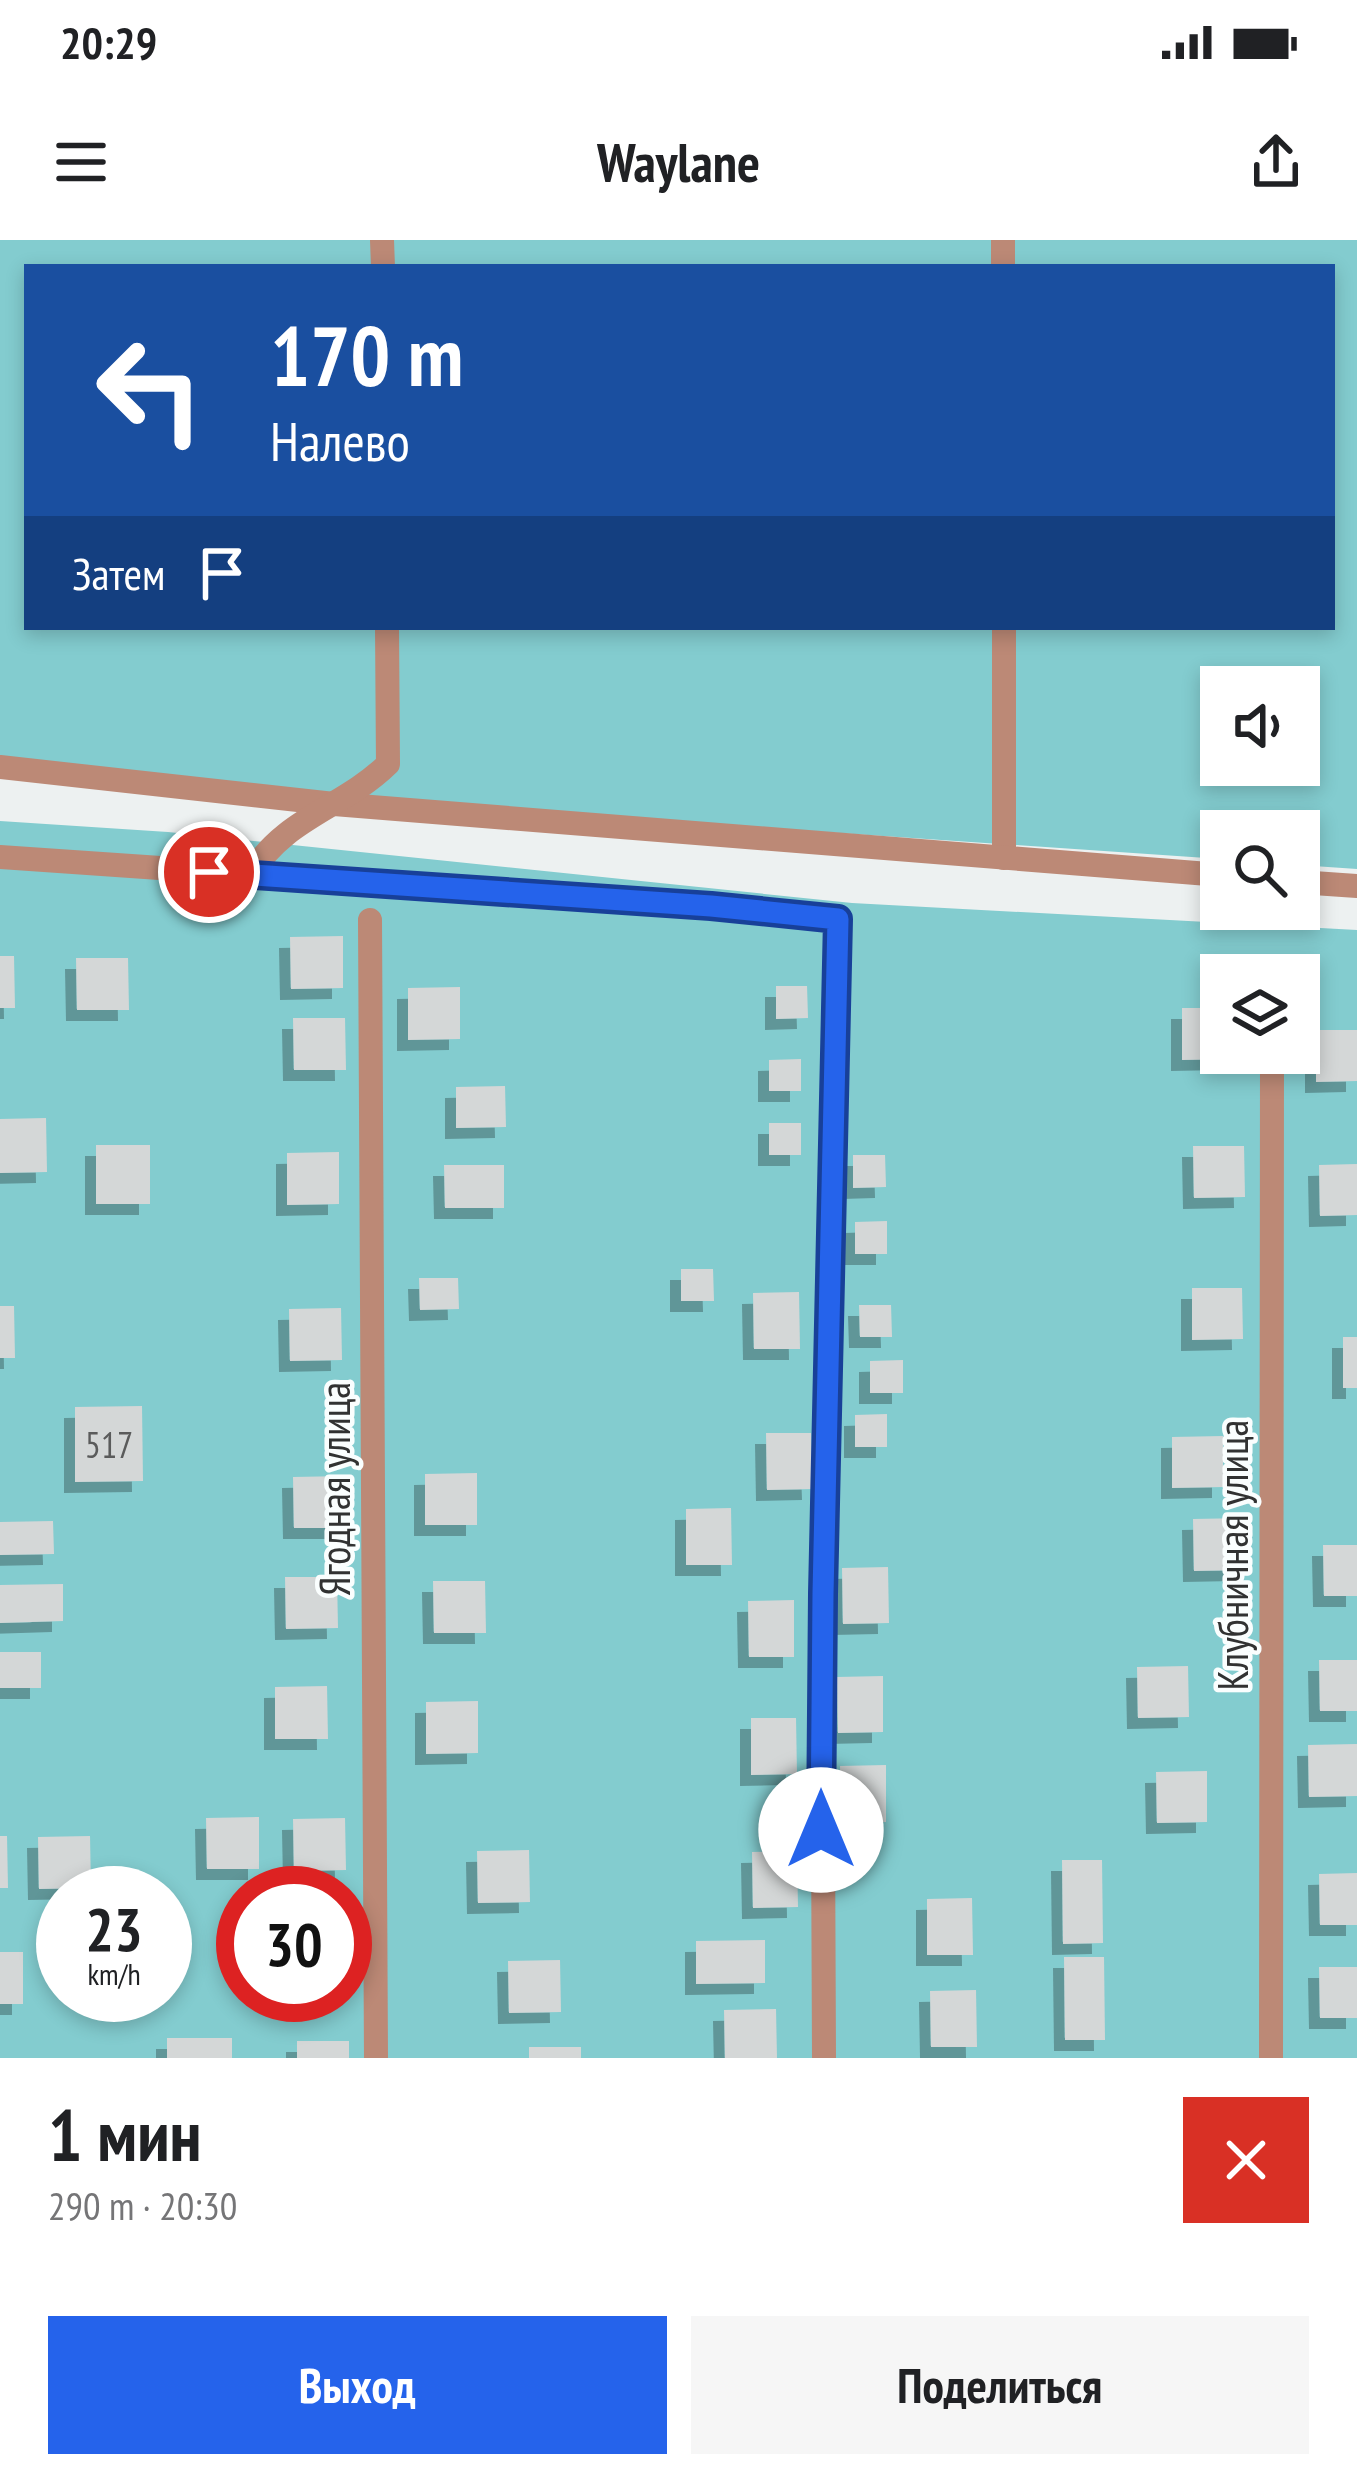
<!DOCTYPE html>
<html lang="ru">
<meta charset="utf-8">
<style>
:root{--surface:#fff;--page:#f6f6f6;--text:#202124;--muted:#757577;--accent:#2563eb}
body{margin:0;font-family:"PT Sans Narrow",sans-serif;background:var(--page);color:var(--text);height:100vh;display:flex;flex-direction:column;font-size:45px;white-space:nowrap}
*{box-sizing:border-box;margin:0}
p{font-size:39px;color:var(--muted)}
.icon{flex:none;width:66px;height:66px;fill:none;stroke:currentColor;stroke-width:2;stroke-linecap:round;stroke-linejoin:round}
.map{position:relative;height:1818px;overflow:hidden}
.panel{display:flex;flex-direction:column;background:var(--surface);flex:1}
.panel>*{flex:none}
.guide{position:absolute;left:24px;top:24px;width:1311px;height:366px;border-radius:0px;box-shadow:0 6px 18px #0003;background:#1a4fa0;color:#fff;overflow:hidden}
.tools{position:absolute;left:1200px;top:426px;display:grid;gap:24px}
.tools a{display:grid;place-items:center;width:120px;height:120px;border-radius:0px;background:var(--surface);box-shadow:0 6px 18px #0003;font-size:60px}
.speed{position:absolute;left:36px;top:1626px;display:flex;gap:24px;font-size:60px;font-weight:700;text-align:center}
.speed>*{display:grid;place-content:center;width:156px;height:156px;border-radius:50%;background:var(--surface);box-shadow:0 6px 18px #0003;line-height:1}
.speed small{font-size:30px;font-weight:400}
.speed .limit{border:18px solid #d22;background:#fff;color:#111}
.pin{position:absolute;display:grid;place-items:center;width:102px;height:102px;color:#fff;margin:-51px;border:6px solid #fff;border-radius:50%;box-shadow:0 3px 12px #0007}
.me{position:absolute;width:132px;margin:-66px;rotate:0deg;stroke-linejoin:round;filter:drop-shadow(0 0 9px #0008)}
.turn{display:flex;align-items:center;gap:42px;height:252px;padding:0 48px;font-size:54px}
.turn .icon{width:156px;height:156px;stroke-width:2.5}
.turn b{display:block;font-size:84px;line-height:102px}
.then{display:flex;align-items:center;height:114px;padding:0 48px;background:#0003;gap:24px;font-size:45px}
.round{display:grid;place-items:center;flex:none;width:126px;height:126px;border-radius:0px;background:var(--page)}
.summary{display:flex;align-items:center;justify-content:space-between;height:204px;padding:0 48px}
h1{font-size:72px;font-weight:600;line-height:90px}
.cta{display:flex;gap:24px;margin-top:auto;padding:24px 48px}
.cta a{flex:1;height:138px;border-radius:0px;background:var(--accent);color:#fff;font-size:48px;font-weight:600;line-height:138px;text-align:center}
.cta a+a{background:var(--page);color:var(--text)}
.status{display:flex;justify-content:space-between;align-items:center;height:84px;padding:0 60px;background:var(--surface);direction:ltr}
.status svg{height:33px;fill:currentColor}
header{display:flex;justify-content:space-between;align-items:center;height:156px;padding:0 48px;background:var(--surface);font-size:54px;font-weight:600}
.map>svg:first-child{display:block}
.green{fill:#83cccf;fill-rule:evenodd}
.building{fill:#d4d7d7;filter:url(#shadow)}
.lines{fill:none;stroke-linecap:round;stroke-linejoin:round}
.street{stroke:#bc8976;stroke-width:24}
.route-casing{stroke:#184099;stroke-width:30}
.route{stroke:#2563eb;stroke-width:21}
.labels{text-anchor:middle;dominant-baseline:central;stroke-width:9;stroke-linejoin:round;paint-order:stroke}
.number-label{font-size:36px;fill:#5a5b5b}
.street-label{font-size:42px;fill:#313232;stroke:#fafefe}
</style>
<div class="status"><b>20:29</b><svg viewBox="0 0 49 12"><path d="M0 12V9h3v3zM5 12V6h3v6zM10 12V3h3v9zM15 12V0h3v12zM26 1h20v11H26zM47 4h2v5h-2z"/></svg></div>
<header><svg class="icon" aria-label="menu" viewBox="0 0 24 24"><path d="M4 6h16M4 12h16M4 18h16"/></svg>Waylane<svg class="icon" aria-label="share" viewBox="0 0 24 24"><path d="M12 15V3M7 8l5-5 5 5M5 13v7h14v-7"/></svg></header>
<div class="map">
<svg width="1357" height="1818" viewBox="0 0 1357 1818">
<defs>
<filter id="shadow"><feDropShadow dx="-11" dy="11" stdDeviation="0" flood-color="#0004"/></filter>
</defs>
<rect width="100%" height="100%" fill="#edf1f1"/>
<g class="green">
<path d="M0,0h1357v629l-58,-4v-34h-78v28l-1221,-83zM27,27h1305v360h-1305zM1221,447h78v78h-78z"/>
<path d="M0,581l168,11 684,71 505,27v1128h-1357zM1221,735h78v78h-78zM63,1653h102v102h-102zM243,1653h102v102h-102z"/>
</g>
<g class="building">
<path d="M343,696v52l-52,1 -1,-52z"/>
<path d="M0,716h14l1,52h-15z"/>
<path d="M76,718h52l1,52h-52z"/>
<path d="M776,746h31l1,32 -32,1z"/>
<path d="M460,747v52l-52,1v-52z"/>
<path d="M1182,768h39v45h12v6l-51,1z"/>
<path d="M293,778h52l1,52h-52z"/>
<path d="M1316,790h41v51l-41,1z"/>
<path d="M801,819v32h-32v-31z"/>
<path d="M505,846l1,41 -50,1v-41z"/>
<path d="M46,878l1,54 -47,1v-54z"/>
<rect x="769" y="883" width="32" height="32"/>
<rect x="96" y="905" width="54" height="59"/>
<path d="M1193,906h51l1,51 -51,1z"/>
<path d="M339,912v52l-52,1v-52z"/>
<path d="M853,915h32l1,32 -33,1z"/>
<path d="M1357,924v51l-37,1 -1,-51z"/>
<path d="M444,925h60v43h-59z"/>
<path d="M887,981v33h-32v-32z"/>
<path d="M681,1029h32l1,32h-33z"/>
<path d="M419,1038h39l1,31 -39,1z"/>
<path d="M1192,1048h50l1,51 -51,1z"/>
<path d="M799,1052l1,57h-46l-1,-56z"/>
<path d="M859,1065h32l1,32h-32z"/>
<path d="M0,1066h14l1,52h-15z"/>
<path d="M341,1068l1,52 -52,1 -1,-52z"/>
<rect x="1343" y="1097" width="14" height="51"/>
<path d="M903,1120v33h-33v-32z"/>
<path d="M142,1166l1,75 -68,1v-75z"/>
<path d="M887,1174v33h-32v-32z"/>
<path d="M766,1193h45l2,56 -46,1z"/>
<path d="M1223,1196v51l-51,1v-51z"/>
<path d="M477,1233v52h-52v-51z"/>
<path d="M345,1236l1,52h-52l-1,-51z"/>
<path d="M731,1268l1,57h-46v-56z"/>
<path d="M1245,1278l1,52 -52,1 -1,-52z"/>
<path d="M53,1281l1,33 -54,1v-33z"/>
<path d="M1323,1305h34v51h-33z"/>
<path d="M888,1327l1,56 -46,1 -1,-56z"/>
<path d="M285,1337h52l1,51 -52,1z"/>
<path d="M433,1341h52l1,52h-52z"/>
<path d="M63,1344v37l-63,2v-38z"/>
<path d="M794,1360v57h-45l-1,-56z"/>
<rect x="0" y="1412" width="41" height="36"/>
<path d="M1319,1420h38v51h-37z"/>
<path d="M1188,1426l1,51 -51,1 -1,-51z"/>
<path d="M883,1436v56l-45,1 -1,-56z"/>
<path d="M327,1446l1,53h-53v-52z"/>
<path d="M478,1461v52l-52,1v-52z"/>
<path d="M751,1478h45l1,56 -46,1z"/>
<path d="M1357,1504v52l-48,1 -1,-52z"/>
<path d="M886,1525v57l-45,1 -1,-57z"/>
<path d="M1207,1531v51l-50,1 -1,-51z"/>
<path d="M259,1577v52h-52l-1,-51z"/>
<path d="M345,1578l1,52 -52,1 -1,-52z"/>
<path d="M0,1596h7l1,52h-8z"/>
<path d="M90,1596l1,52 -52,1 -1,-52z"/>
<path d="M529,1610l1,52 -52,1 -1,-52z"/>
<path d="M797,1611l1,56 -45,1 -1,-56z"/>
<path d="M1062,1620h40l1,83 -40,1z"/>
<path d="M1357,1633v52h-37l-1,-51z"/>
<path d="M972,1658l1,57h-46v-56z"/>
<path d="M765,1700v43l-69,1v-43z"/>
<rect x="0" y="1712" width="23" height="52"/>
<path d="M1064,1717h40l1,83h-40z"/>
<path d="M560,1720l1,52 -52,1 -1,-52z"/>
<path d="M1319,1727h38v51h-37z"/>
<path d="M976,1750l1,57h-46l-1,-56z"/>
<path d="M776,1769l1,49h-52l-1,-48z"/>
<rect x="167" y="1798" width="65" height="20"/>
<rect x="297" y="1801" width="52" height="17"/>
<rect x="529" y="1807" width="52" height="11"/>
</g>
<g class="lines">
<g class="street">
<path d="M382,0l1,27"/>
<path d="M1003,0v27"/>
<path d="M1004,387v231"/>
<path d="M0,527l334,37 887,71"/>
<path d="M0,617l711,49 127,13 -16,675 2,464"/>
<path d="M251,634c33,-56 92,-66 137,-110l-1,-137"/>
<path d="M1299,642l58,4"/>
<path d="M370,680l6,1138"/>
<path d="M1272,735v-1"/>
<path d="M1271,1818l1,-1005"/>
</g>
</g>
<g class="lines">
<defs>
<path id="route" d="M209,632l502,34 127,13 -15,675 -2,236"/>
</defs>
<use href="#route" class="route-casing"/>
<use href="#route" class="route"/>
</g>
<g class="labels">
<g class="number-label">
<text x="109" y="1204">517</text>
</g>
<g class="street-label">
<text transform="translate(334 1249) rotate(-90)">Ягодная улица</text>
<text transform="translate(1232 1315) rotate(-90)">Клубничная улица</text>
</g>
</g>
</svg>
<div class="tools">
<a><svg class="icon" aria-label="sound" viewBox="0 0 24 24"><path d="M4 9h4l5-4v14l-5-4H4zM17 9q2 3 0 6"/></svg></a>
<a><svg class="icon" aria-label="search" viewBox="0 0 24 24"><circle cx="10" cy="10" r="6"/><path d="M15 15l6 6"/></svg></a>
<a><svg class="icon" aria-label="layers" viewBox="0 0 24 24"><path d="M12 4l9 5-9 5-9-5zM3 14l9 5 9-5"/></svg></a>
</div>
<div class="speed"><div>23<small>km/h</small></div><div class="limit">30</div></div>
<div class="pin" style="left:209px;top:632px;background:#d93025"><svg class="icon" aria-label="arrive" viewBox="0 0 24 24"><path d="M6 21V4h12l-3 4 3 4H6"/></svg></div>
<svg class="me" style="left:821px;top:1590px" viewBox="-20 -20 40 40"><circle r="19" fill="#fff"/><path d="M0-13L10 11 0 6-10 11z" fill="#2563eb"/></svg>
<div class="guide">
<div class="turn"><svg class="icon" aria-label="left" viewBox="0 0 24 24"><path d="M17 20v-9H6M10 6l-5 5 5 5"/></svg><div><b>170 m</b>Налево</div></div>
<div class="then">Затем<svg class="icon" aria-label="arrive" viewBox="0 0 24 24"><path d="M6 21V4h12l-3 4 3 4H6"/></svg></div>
</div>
</div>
<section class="panel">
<div class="summary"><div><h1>1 мин</h1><p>290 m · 20:30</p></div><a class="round" style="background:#d93025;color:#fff"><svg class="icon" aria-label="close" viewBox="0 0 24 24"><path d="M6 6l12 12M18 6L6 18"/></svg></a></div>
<div class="cta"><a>Выход</a><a>Поделиться</a></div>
</section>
